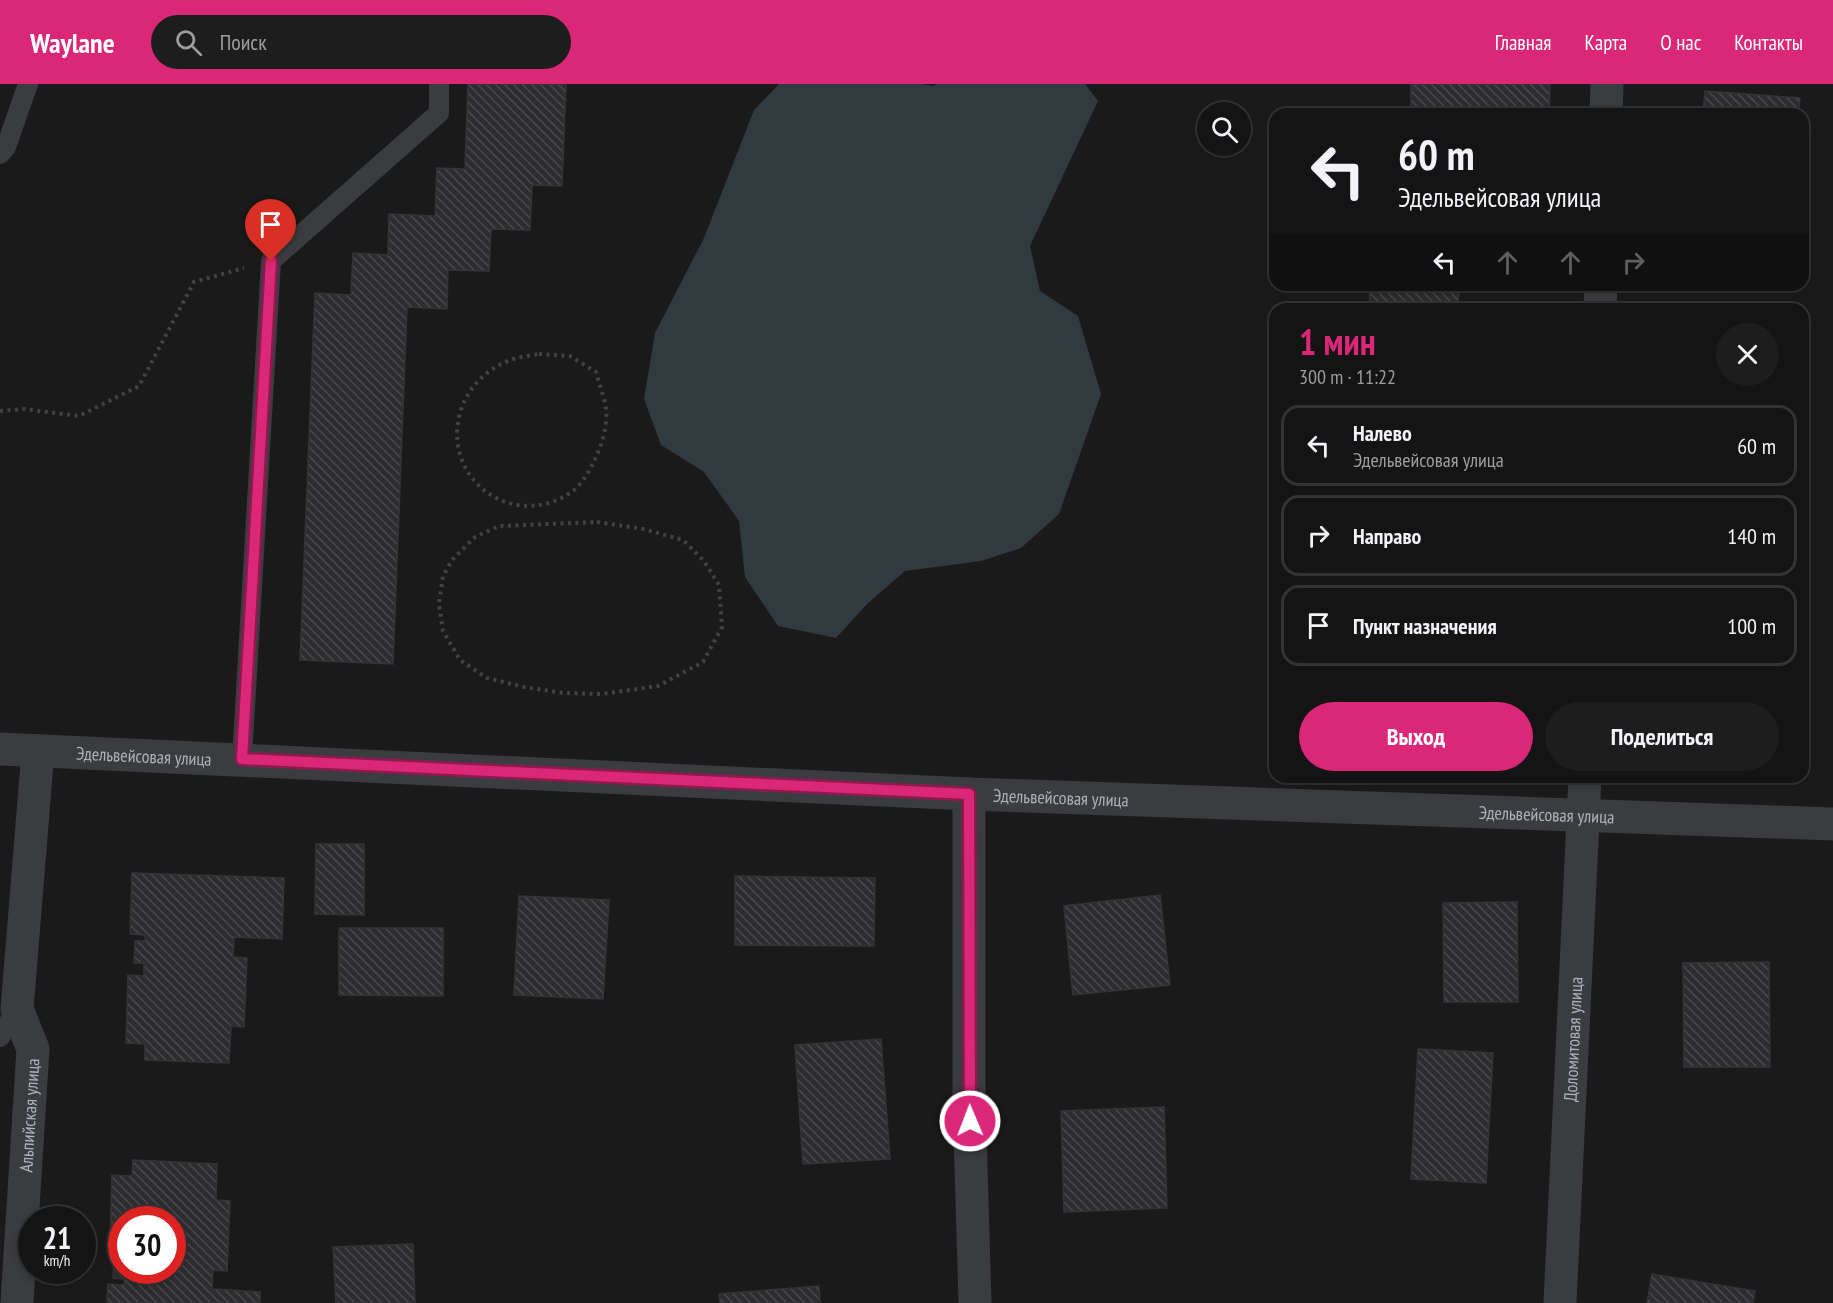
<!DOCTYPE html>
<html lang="ru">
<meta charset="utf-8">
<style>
:root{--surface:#141414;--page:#1d1d1d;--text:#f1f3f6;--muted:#9d9ea0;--line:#333334;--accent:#db2777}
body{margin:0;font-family:"PT Sans Narrow",sans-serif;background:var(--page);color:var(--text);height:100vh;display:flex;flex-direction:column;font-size:22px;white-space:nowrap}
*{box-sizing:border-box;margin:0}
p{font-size:20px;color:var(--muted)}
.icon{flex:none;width:33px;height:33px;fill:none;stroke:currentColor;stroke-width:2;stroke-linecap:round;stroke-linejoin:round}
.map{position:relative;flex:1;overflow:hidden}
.sheet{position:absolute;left:1269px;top:219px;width:540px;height:480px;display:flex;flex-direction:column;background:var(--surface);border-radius:18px;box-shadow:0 3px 9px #0003,0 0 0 2px var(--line)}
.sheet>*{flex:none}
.banner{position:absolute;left:1269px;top:24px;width:540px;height:183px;border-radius:18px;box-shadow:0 3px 9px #0003,0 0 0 2px var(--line);background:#141414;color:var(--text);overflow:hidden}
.buttons{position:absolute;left:1197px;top:18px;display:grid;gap:12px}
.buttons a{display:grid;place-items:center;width:54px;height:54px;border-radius:50%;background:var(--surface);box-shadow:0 3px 9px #0003,0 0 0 2px var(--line);font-size:30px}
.speed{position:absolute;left:18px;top:1122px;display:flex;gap:12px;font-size:30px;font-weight:700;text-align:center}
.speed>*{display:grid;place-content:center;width:78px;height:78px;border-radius:50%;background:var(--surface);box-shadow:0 3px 9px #0003,0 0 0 2px var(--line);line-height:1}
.speed small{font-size:15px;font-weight:400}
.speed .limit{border:9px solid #d22;background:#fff;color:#111}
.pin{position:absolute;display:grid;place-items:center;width:51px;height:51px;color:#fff;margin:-62px -26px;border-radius:50% 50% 50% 0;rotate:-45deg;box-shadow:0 0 6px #0007}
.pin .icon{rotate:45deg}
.me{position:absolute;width:66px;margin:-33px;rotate:359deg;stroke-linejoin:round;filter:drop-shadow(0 0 4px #0008)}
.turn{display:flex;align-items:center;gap:21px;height:126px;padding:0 30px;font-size:27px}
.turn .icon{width:78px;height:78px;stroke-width:2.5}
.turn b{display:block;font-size:42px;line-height:51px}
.lanes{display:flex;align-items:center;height:57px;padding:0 30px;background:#0003;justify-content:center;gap:30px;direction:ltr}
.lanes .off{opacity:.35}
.round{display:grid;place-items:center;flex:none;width:63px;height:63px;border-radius:32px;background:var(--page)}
.overview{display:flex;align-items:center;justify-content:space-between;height:102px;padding:0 30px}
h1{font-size:36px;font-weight:800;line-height:45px;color:var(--accent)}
.button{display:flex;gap:12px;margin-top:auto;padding:12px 30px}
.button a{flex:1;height:69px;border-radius:36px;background:var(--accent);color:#fff;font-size:24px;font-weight:800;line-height:69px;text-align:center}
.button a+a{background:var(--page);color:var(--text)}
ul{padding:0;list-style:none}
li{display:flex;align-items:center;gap:18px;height:81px;margin:0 12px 9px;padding:0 18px;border:3px solid var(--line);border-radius:18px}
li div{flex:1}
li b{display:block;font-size:22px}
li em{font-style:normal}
header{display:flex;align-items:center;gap:36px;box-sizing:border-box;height:84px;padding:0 30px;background:var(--accent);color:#fff}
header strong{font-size:28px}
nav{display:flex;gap:33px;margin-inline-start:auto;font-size:21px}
.search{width:420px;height:54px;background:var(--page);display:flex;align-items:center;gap:15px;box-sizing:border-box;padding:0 21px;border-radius:33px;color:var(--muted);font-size:22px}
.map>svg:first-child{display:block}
.water{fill:#313a3e}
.building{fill:url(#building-back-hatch);stroke:#343437;stroke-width:1.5}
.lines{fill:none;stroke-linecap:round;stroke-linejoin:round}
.path{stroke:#414347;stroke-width:4;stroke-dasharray:3 4.5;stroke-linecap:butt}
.service{stroke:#3b3c40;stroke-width:20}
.minor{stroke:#3b3c40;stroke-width:33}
.route-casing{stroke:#8e194d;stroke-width:15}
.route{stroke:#db2777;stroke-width:10}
.labels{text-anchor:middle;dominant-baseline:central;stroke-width:6;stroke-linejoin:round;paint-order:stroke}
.street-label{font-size:18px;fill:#aeb3ba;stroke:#151516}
</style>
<header>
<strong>Waylane</strong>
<div class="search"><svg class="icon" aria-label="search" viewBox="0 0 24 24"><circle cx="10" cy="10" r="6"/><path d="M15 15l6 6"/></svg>Поиск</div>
<nav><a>Главная</a><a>Карта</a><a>О нас</a><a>Контакты</a></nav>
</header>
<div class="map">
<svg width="1833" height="1219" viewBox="0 0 1833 1219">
<defs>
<pattern id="building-back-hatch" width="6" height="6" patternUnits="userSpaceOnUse" patternTransform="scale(1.5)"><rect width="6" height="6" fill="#2d2d2f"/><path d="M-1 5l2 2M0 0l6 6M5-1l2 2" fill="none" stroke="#49494b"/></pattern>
</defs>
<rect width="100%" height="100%" fill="#1a1a1b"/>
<path class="water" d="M779,0h144l10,2 4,-2h148l13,17 -68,145 10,45 38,25 23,78 -42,120 -38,34 -40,13 -76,10 -37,32 -32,35 -58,-12 -33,-49 -6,-56 -35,-49 -43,-27 -17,-46 11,-66 49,-95 50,-128z"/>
<g class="building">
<path d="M468,0h98l-4,102 -30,-1 -2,45 -39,-1 -2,42 -41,-1 -1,39 -40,-2 -14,357 -93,-4 15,-367 36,2 2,-42 35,2 1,-41 46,2 2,-48 28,1z"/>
<path d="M1411,0h139l-1,30h-138z"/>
<path d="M1705,7l95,7 -2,16h-95z"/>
<path d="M1370,201h89l-1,24h-89z"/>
<path d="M316,760h48v71l-49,-1z"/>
<path d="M132,789l152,5 -2,61 -48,-2 -1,20 14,1 -3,69 -13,-1 -2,37 -84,-3v-16l-19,-1 2,-68 16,1v-13h-10l1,-22h10v-6l-15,-1z"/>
<path d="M735,792l140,2 -1,68 -139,-1z"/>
<path d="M1160,811l10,90 -97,10 -9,-89z"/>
<path d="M519,812l90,4 -6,99 -89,-4z"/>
<path d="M1517,818l1,100h-74l-1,-99z"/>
<path d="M339,844h104v68l-104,-1z"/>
<path d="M1769,878l1,105h-86l-1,-104z"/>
<path d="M881,955l9,120 -87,5 -8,-119z"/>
<path d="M1418,965l75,4 -7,130 -75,-4z"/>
<path d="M1164,1023l3,101 -103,4 -3,-101z"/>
<path d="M133,1076l84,4 -1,36 14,1 -3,70 -14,-1 -1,19 48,3v11h-153l1,-19 16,1v-6l-11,-1 1,-22h8v14h50v-50h-50v24h-12l2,-69 20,1z"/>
<path d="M413,1160l2,59h-79l-3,-56z"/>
<path d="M1652,1190l103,17 -2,12h-106z"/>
<path d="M819,1202l1,17h-100l-1,-9z"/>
</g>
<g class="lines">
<g class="path">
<path d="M539,270l31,2 26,16c3,12 8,24 10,36 2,17 -4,38 -12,53 -5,11 -13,25 -24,32 -58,38 -128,-14 -110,-80 6,-23 26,-44 48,-52 9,-4 21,-5 31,-7z"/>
<path d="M0,327l24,-2 55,7 60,-30 55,-104 50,-14"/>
<path d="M597,438l46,7 40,11 21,21 15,24 3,42 -19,35 -45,24 -56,8 -39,-1 -39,-6 -37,-9 -27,-18 -17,-29 -4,-27 4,-28 9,-16 23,-23 24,-11z"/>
</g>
<g class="service">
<path d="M0,70l6,-7 22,-63"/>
<path d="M242,675l29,-498 168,-148v-29"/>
<path d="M0,953l17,-28"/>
</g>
<g class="minor">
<path d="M1606,30l1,-30"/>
<path d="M1600,225l1,-24"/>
<path id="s1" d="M0,665l969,45 864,30"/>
<path d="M969,710v304l6,205"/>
<path id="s2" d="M17,1219l16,-254 -16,-40 21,-258"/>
<path id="s3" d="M1560,1219l25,-526"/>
</g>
</g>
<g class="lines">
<defs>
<path id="route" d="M271,177l-29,498 727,35 1,327"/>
</defs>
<use href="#route" class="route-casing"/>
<use href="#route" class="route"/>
</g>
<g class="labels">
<g class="street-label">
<text stroke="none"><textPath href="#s1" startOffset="144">Эдельвейсовая улица</textPath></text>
<text stroke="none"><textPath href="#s1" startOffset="1062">Эдельвейсовая улица</textPath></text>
<text stroke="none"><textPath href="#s1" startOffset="1548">Эдельвейсовая улица</textPath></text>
<text stroke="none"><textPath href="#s3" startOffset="264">Доломитовая улица</textPath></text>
<text stroke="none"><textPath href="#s2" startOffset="188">Альпийская улица</textPath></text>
</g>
</g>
</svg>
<div class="buttons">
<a><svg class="icon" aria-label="search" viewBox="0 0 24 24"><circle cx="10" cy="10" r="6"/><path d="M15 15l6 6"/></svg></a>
</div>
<div class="speed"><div>21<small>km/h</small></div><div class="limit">30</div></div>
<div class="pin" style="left:271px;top:177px;background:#d93025"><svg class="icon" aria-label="arrive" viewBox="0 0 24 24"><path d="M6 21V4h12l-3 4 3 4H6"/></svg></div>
<svg class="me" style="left:970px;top:1037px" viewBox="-20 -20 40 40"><circle r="17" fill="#db2777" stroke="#fff" stroke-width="3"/><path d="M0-11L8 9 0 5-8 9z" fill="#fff"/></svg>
<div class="banner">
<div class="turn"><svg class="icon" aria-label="left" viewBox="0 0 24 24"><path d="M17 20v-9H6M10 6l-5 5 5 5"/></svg><div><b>60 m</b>Эдельвейсовая улица</div></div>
<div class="lanes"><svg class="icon" aria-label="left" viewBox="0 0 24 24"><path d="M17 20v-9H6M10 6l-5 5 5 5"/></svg><svg class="icon off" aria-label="ahead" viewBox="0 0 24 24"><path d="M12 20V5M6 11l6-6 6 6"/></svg><svg class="icon off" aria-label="ahead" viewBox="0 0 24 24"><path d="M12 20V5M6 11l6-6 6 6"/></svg><svg class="icon off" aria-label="right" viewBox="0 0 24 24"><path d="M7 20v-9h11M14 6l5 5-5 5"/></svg></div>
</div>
<section class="sheet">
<div class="overview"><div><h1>1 мин</h1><p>300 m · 11:22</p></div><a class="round"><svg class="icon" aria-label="close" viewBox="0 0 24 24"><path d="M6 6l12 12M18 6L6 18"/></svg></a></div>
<ul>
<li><svg class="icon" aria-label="left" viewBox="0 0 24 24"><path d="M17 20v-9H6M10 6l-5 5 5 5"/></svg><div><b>Налево</b><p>Эдельвейсовая улица</p></div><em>60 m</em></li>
<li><svg class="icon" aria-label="right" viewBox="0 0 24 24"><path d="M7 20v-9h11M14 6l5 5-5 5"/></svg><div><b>Направо</b></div><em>140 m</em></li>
<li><svg class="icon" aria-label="arrive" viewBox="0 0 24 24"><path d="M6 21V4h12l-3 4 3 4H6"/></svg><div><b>Пункт назначения</b></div><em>100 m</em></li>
</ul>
<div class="button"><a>Выход</a><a>Поделиться</a></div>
</section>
</div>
